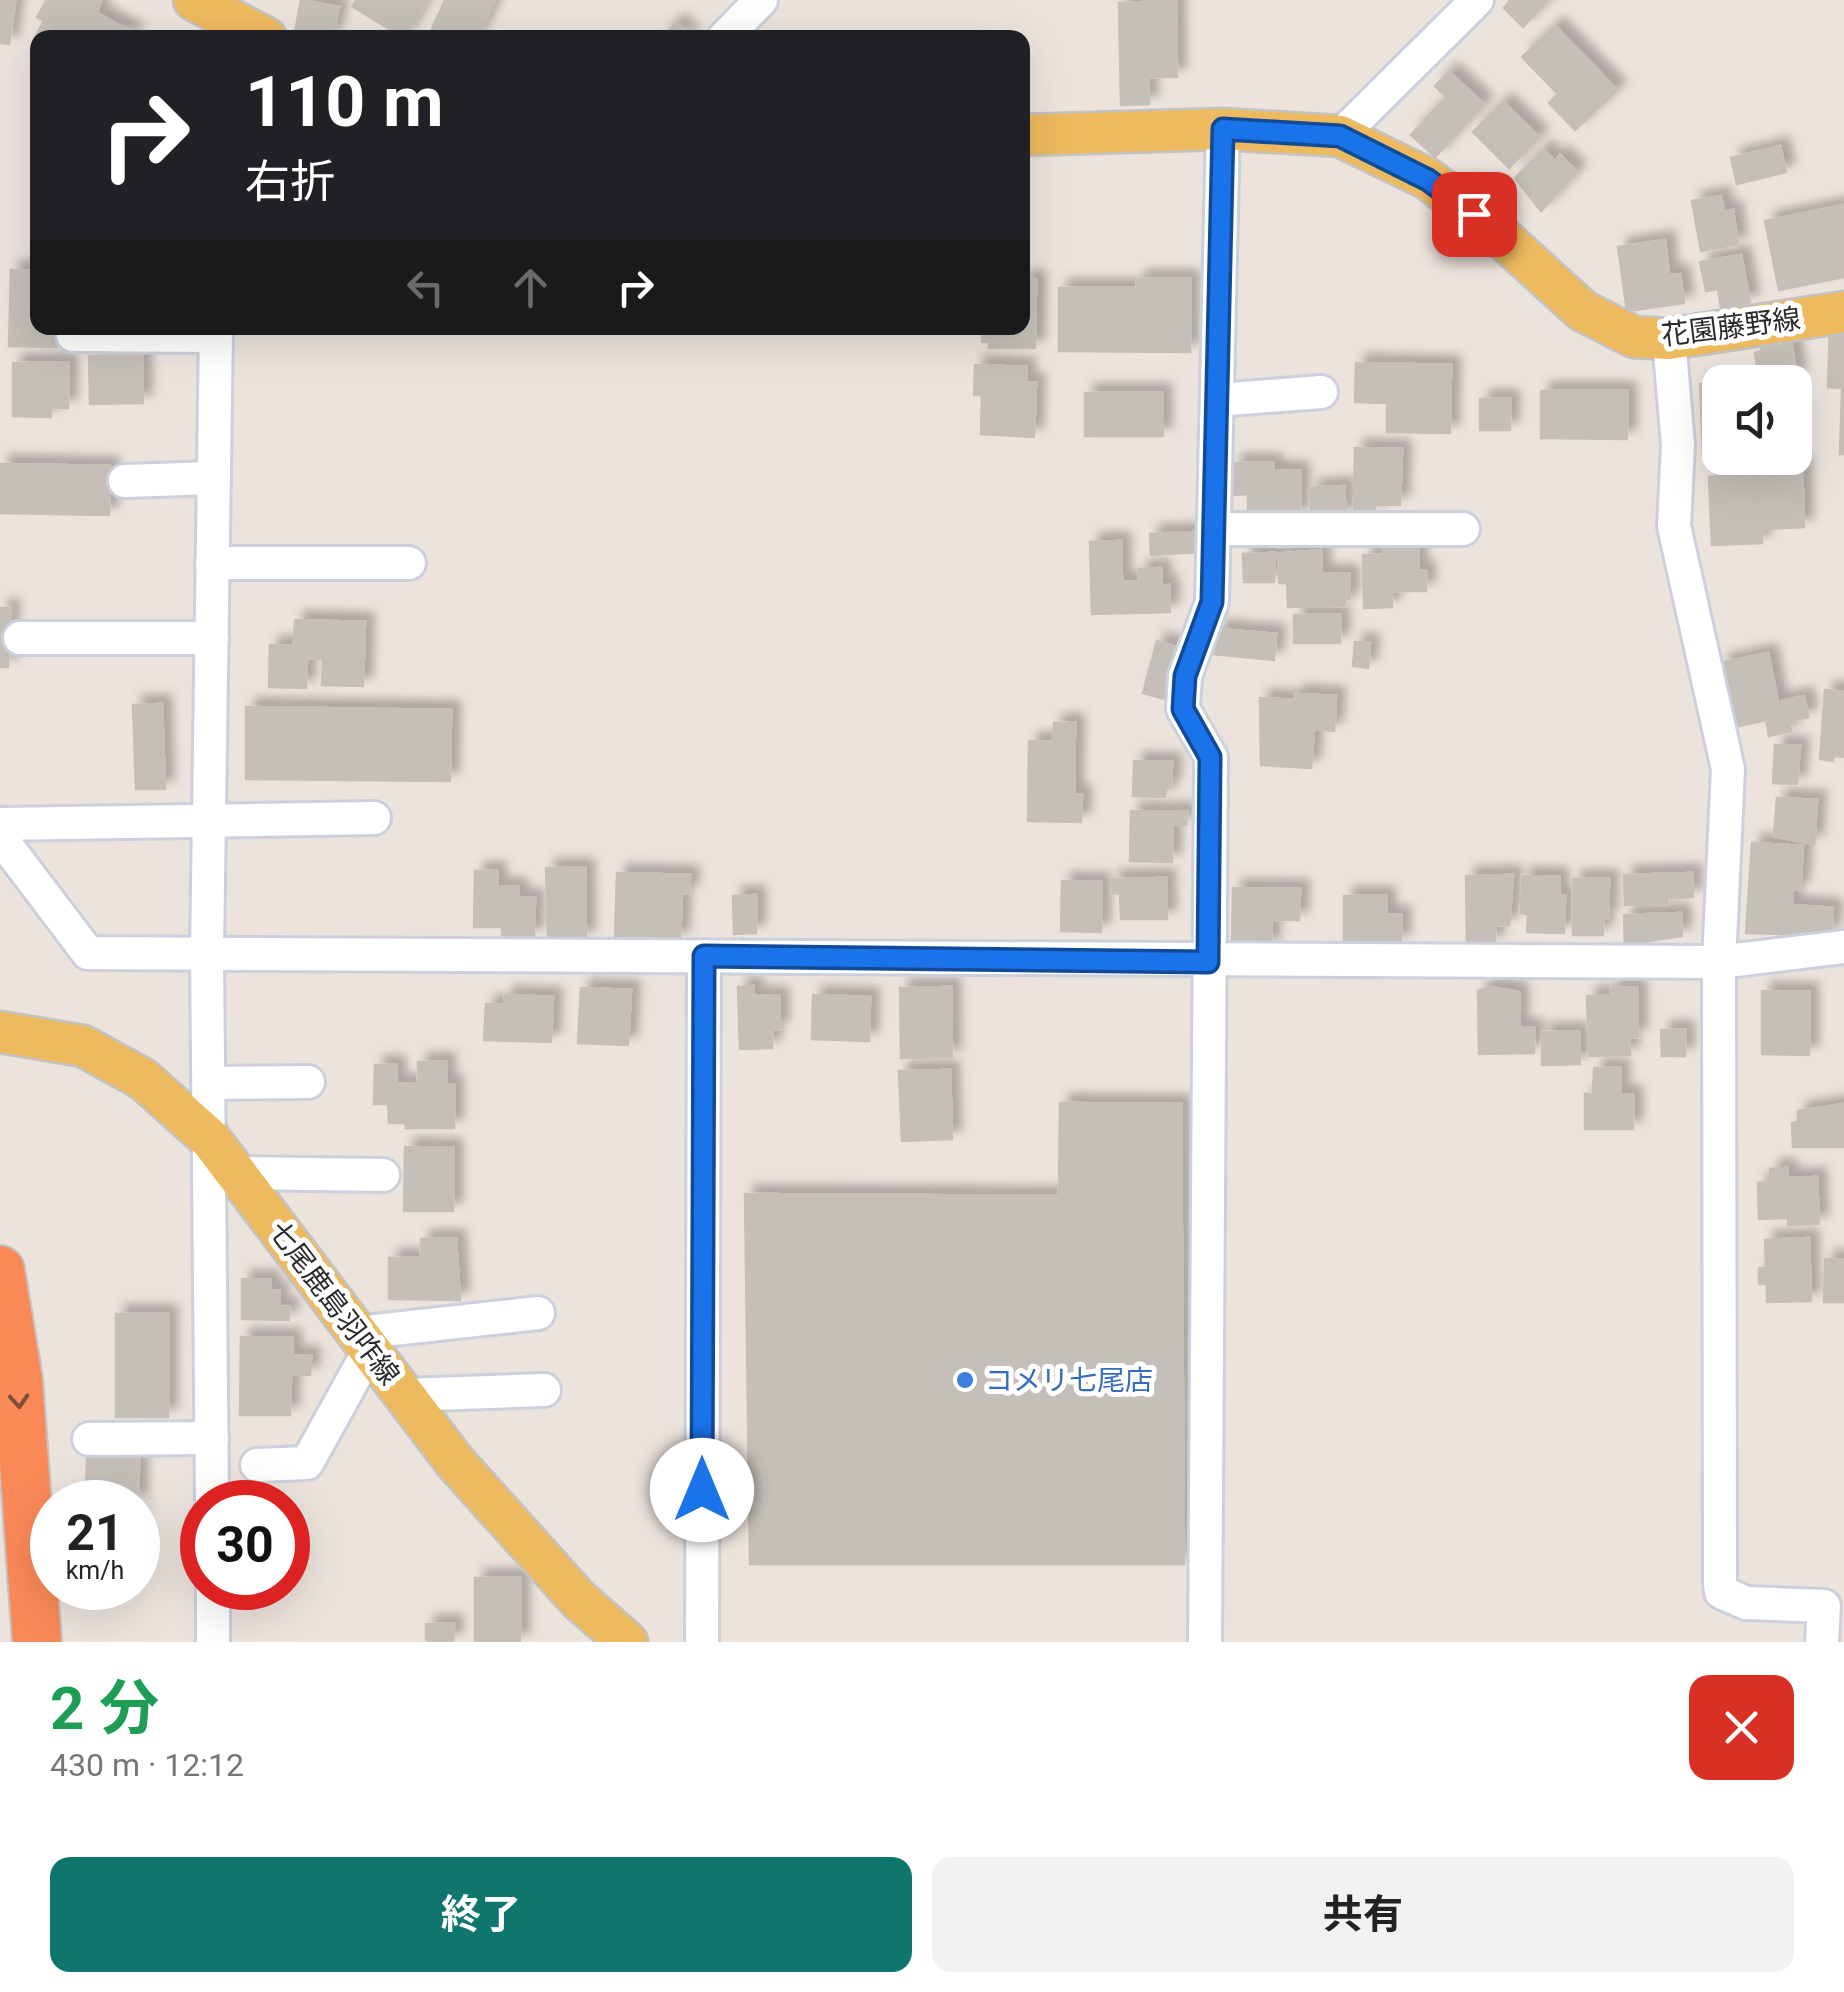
<!DOCTYPE html>
<html lang="ja">
<meta charset="utf-8">
<style>
:root{--surface:#fff;--page:#f2f2f2;--text:#222;--muted:#767676;--accent:#0f766e}
body{margin:0;font-family:Roboto,"Noto Sans JP",sans-serif;background:var(--page);color:var(--text);height:100vh;display:flex;flex-direction:column;font-size:38px;white-space:nowrap}
*{box-sizing:border-box;margin:0}
p{font-size:32px;color:var(--muted)}
.icon{flex:none;width:55px;height:55px;fill:none;stroke:currentColor;stroke-width:2;stroke-linecap:round;stroke-linejoin:round}
.map{position:relative;height:1642px;overflow:hidden}
.side{display:flex;flex-direction:column;background:var(--surface);flex:1}
.side>*{flex:none}
.hud{position:absolute;left:30px;top:30px;width:1000px;height:305px;border-radius:20px;box-shadow:0 10px 40px #0002;background:#202124;color:#fff;overflow:hidden}
.buttons{position:absolute;left:1702px;top:365px;display:grid;gap:20px}
.buttons a{display:grid;place-items:center;width:110px;height:110px;border-radius:20px;background:var(--surface);box-shadow:0 10px 40px #0002;font-size:50px}
.speed{position:absolute;left:30px;top:1480px;display:flex;gap:20px;font-size:50px;font-weight:700;text-align:center}
.speed>*{display:grid;place-content:center;width:130px;height:130px;border-radius:50%;background:var(--surface);box-shadow:0 10px 40px #0002;line-height:1}
.speed small{font-size:25px;font-weight:400}
.speed .limit{border:15px solid #d22;background:#fff;color:#111}
.pin{position:absolute;display:grid;place-items:center;width:85px;height:85px;color:#fff;margin:-42px;border-radius:20px;box-shadow:0 5px 15px #0006}
.me{position:absolute;width:110px;margin:-55px;rotate:0deg;stroke-linejoin:round;filter:drop-shadow(0 0 8px #0008)}
.turn{display:flex;align-items:center;gap:35px;height:210px;padding:0 50px;font-size:45px}
.turn .icon{width:130px;height:130px;stroke-width:2.5}
.turn b{display:block;font-size:70px;line-height:85px}
.lanes{display:flex;align-items:center;height:95px;padding:0 50px;background:#0003;justify-content:center;gap:50px;direction:ltr}
.lanes .off{opacity:.35}
.round{display:grid;place-items:center;flex:none;width:105px;height:105px;border-radius:20px;background:var(--page)}
.headline{display:flex;align-items:center;justify-content:space-between;height:170px;padding:0 50px}
h1{font-size:60px;font-weight:700;line-height:75px;color:#1e9e55}
.action{display:flex;gap:20px;margin-top:auto;padding:20px 50px}
.action a{flex:1;height:115px;border-radius:20px;background:var(--accent);color:#fff;font-size:40px;font-weight:700;line-height:115px;text-align:center}
.action a+a{background:var(--page);color:var(--text)}
.map>svg:first-child{display:block}
.building{fill:#c4bfb8;stroke:#c7bfb6;stroke-width:2.5;filter:url(#shadow)}
.lines{fill:none;stroke-linecap:round;stroke-linejoin:round}
.minor-casing{stroke:#cbd0dc;stroke-width:38}
.major-casing{stroke:#c3c3c3;stroke-width:45}
.highway-casing{stroke:#c3c3c3;stroke-width:52}
.minor{stroke:#fff;stroke-width:32}
.major{stroke:#eeba5f;stroke-width:40}
.highway{stroke:#fb8958;stroke-width:48}
.oneway{stroke:#7e503c}
.route-casing{stroke:#114b97;stroke-width:25}
.route{stroke:#1a73e8;stroke-width:18}
.shop-dot{fill:#3f7fe0;stroke:#fff;stroke-width:4}
.labels{text-anchor:middle;dominant-baseline:central;stroke-width:10;stroke-linejoin:round;paint-order:stroke}
.street-label{font-size:28px;fill:#2a2a2a;stroke:#fff}
.shop-label{font-size:28px;fill:#366cbe;stroke:#fff;text-anchor:start}
</style>
<div class="map">
<svg width="1844" height="1642" viewBox="0 0 1844 1642">
<defs>
<filter id="shadow"><feDropShadow dx="9" dy="-9" stdDeviation="5" flood-color="#0004"/></filter>
</defs>
<rect width="100%" height="100%" fill="#ece3dd"/>
<g class="building">
<path d="M0,0l15,2 -6,42 -9,-1z"/>
<path d="M47,0h54l-4,13 38,21 -2,4 -95,3 -4,-2 10,-18 -7,-4z"/>
<path d="M301,0l38,7 -7,31 -37,-6z"/>
<path d="M356,0h71l-23,38 -52,-32z"/>
<path d="M445,0h50l-18,38h-44l-4,-2z"/>
<path d="M1511,0h38l-26,27 -19,-19z"/>
<path d="M1176,1l1,76h-29l1,27 -28,1 -2,-102z"/>
<path d="M676,23l15,15h-30z"/>
<path d="M1555,26l62,64 -42,40 -26,-27 9,-9 -36,-37z"/>
<path d="M1449,72l35,32 -49,53 -24,-22 35,-38 -11,-11z"/>
<path d="M1503,102l36,35 -30,31 -36,-36z"/>
<path d="M1780,146l6,26 -49,12 -6,-26z"/>
<path d="M1543,149l12,12 5,-6 17,17 -36,39 -26,-33z"/>
<path d="M1721,196l3,16 9,-2 5,34 -37,7 -9,-50z"/>
<path d="M1844,205v72l-65,13 -14,-69z"/>
<path d="M1665,240l4,35 11,-1 4,29 -57,8 -9,-64z"/>
<path d="M1741,255l9,47 -29,6 -3,-19 -12,2 -6,-29z"/>
<path d="M11,270l27,1v57h20l-1,19 -48,-1z"/>
<path d="M1137,279h53v73l-131,-1v-63h78z"/>
<path d="M1022,280h14l-1,68h-46v-6h-7v-14h40z"/>
<path d="M1830,329h14v125h-4l2,-66 -14,-1z"/>
<path d="M1791,340l6,38 -38,4 -4,-29 7,-2 -1,-7z"/>
<path d="M89,356h53l1,47 -53,1z"/>
<path d="M13,363h55v45h-17v9l-38,-1z"/>
<path d="M1356,363l95,2 -1,68 -63,-1v-29l-32,-1z"/>
<path d="M975,365l51,2v16h10l-2,54 -53,-3 1,-39h-8z"/>
<path d="M1700,384h20l-4,71h-13z"/>
<path d="M1541,391h86v48l-86,-1z"/>
<path d="M1085,393h77l1,43h-78z"/>
<rect x="1480" y="399" width="30" height="31"/>
<path d="M1355,448l47,1 -2,56h-25v8l-21,-1z"/>
<path d="M1756,458v8l46,-2 2,63 -43,2 1,14 -50,2 -3,-68 14,-1v-17z"/>
<path d="M1233,463h40v7l27,1v46h-52v-23l-15,1z"/>
<path d="M0,464l110,2 -1,49 -109,-2z"/>
<path d="M1344,486l2,30 -34,2 -2,-30z"/>
<path d="M1196,532l1,20 -46,3 -1,-21z"/>
<path d="M1121,541l1,41h17v-13l22,-1 1,18 7,-1 1,27 -78,2 -2,-72z"/>
<path d="M1383,547h35v23l8,1v20h-35l1,16 -28,1 -1,-53h20z"/>
<path d="M1321,550v24h28l1,25h-5v7l-57,1 -1,-24h-8l-1,-29z"/>
<path d="M1274,553v29h-30l-1,-28z"/>
<path d="M0,608h10l-2,59h-8z"/>
<rect x="1294" y="615" width="46" height="28"/>
<path d="M295,620l70,2 -2,64 -41,-1 1,-26 -16,-1 -1,30 -37,-1 1,-42 24,1z"/>
<path d="M1217,629l59,5 -2,26 -63,-6z"/>
<path d="M1157,641l22,7 -14,51 -22,-6z"/>
<path d="M1355,642l15,1 -2,25 -15,-2z"/>
<path d="M1768,653l10,49 26,-6 4,21 -19,4 2,10 -22,5 -3,-16 -32,7 -14,-64z"/>
<path d="M1825,690l19,2v65l-11,-1v5l-13,-2z"/>
<path d="M1295,694l41,2 -2,35 -20,-2 -3,39 -50,-3 -1,-67 35,2z"/>
<path d="M162,704l3,85h-29l-3,-84z"/>
<path d="M246,707l205,3 -1,71 -204,-2z"/>
<path d="M1054,723h21l-1,71 8,1 -1,27 -53,-1 1,-80 24,1z"/>
<path d="M1775,745l25,1 -3,38 -24,-1z"/>
<path d="M1134,761l38,1 -1,26h-5l-1,9 -32,-1z"/>
<path d="M1777,798l40,2 -3,44 -40,-8z"/>
<path d="M1131,811l56,1 -1,13 -14,-1v38l-42,-1z"/>
<path d="M1752,843l51,3 -3,44 -8,-1v16l41,3 -2,27 -85,-2z"/>
<path d="M546,868h39l1,71 -38,1z"/>
<path d="M475,871h22v16h21v11h17l-1,39h-32v-10h-28z"/>
<path d="M617,873l73,2 -1,18h-7l-2,47 -65,-2z"/>
<path d="M1692,873l1,24 -26,1v6l-42,1 -1,-30z"/>
<path d="M1513,875l-4,50h-14v18l-28,1 -1,-68z"/>
<path d="M1522,876l37,1v19h6l-1,37 -37,-1 1,-18 -7,-1z"/>
<path d="M1166,878l1,41h-46l-1,-25 -8,-1 -1,-14z"/>
<path d="M1573,879h36l-1,39h-5v17h-30z"/>
<path d="M1062,881l39,1v50l-40,-1z"/>
<path d="M1233,888l67,1 -1,31h-28v27l-39,-1z"/>
<path d="M756,895v38l-22,1 -1,-38z"/>
<path d="M1344,896h42v19h15v28h-57z"/>
<path d="M1681,913l1,23 -35,5v5l-22,1 -1,-32z"/>
<path d="M753,986l1,10h25l1,33 -8,1v18l-32,1 -2,-62z"/>
<path d="M951,987l1,70 -51,1 -1,-70z"/>
<path d="M1490,987l29,5v36h15v25l-55,1 -1,-63z"/>
<path d="M581,988l50,2 -3,55 -50,-2z"/>
<path d="M1611,988h26l1,49h-9l1,18 -41,1 -2,-60 24,-1z"/>
<path d="M1762,991l47,1v63l-47,-1z"/>
<path d="M505,995l48,2 -2,45 -67,-2 2,-36 18,1z"/>
<path d="M813,995l57,2 -1,44 -57,-2z"/>
<path d="M1661,1030h24v26h-23z"/>
<path d="M1542,1032h37l1,32 -38,1z"/>
<path d="M418,1062h28v23h8v43h-48v-5h-17l-1,-19h-14l1,-39h21v19h22z"/>
<path d="M1594,1068h26v27h13v34h-48v-35l8,1z"/>
<path d="M950,1070l2,69 -50,2 -3,-70z"/>
<path d="M1060,1103l121,1 3,460h-434l-5,-370 314,2z"/>
<path d="M1844,1104v43h-51l-1,-24 6,-1v-11z"/>
<path d="M405,1147l48,1v63h-49z"/>
<path d="M1787,1168l1,10 29,-1 2,47 -31,1v-7l-29,1 -1,-36 13,-1 -1,-13z"/>
<path d="M1809,1238l2,63 -44,1v-18h-8v-16h7l-1,-28z"/>
<path d="M421,1239h35l4,61 -71,-1v-41h32z"/>
<path d="M1825,1259l19,1v42h-20z"/>
<path d="M242,1279l28,1v11h9v16h10v13l-47,-1z"/>
<rect x="116" y="1314" width="52" height="103"/>
<path d="M241,1337l51,1v17l19,1 -1,19 -19,-1 -1,41h-50z"/>
<path d="M87,1456l52,1 -1,71v-26h-52z"/>
<rect x="475" y="1578" width="45" height="64"/>
<path d="M426,1624h28l-1,18h-23l-4,-3z"/>
</g>
<g class="lines">
<defs>
<g id="minor">
<path d="M724,38l37,-38"/>
<path d="M1340,136l137,-136"/>
<path d="M73,335l143,1"/>
<path d="M1669,339l9,106 -4,81 54,243 -9,193 1,622 1,8 25,11 78,3 -2,36"/>
<path d="M1217,400l104,-8"/>
<path d="M125,481l89,-3"/>
<path d="M1214,529h249"/>
<path d="M212,563h197"/>
<path d="M20,638h192"/>
<path d="M0,824l374,-6"/>
<path d="M0,837l88,116 1631,9 125,-15"/>
<path d="M209,1083l99,-1"/>
<path d="M236,1173l147,2"/>
<path d="M357,1333l181,-20"/>
<path d="M404,1395l140,-5"/>
<path d="M89,1439l123,-1"/>
<path d="M257,1465l50,-2 63,-114"/>
<path d="M212,1502l-5,-549 9,-625"/>
<path d="M213,1588v54"/>
<path d="M702,1642l2,-686"/>
<path d="M1205,1642l6,-885 -28,-48 2,-33 27,-74 11,-473"/>
</g>
<g id="major">
<path d="M194,0l72,38"/>
<path d="M1022,135l201,-6 117,7 88,43 68,53 87,79 51,26 35,2 175,-27"/>
<path d="M0,1032l83,14 60,33 67,60 245,323 124,138 48,42"/>
</g>
<path id="highway" d="M0,1270l18,110 19,262"/>
</defs>
<use href="#minor" class="minor-casing"/>
<use href="#major" class="major-casing"/>
<use href="#highway" class="highway-casing"/>
<use href="#minor" class="minor"/>
<use href="#major" class="major"/>
<use href="#highway" class="highway"/>
</g>
<defs><path id="oneway-chevron" d="M-2-3.5L2.5 0L-2 3.5" fill="none" stroke-width="1.6" stroke-linecap="round" stroke-linejoin="round" transform="scale(2.5)"/></defs>
<use class="oneway" href="#oneway-chevron" transform="translate(19 1401) rotate(86)"/>
<g class="lines">
<defs>
<path id="route" d="M702,1490l2,-534 504,6 2,-205 -27,-48 2,-33 27,-74 11,-473 117,7 88,44 46,34"/>
</defs>
<use href="#route" class="route-casing"/>
<use href="#route" class="route"/>
</g>
<circle class="shop-dot" cx="965" cy="1380" r="10"/>
<g class="labels">
<g class="street-label">
<text transform="translate(1731 327) rotate(-7)">花園藤野線</text>
<text transform="translate(334 1303) rotate(53)">七尾鹿島羽咋線</text>
</g>
<g class="shop-label">
<text x="985" y="1380">コメリ七尾店</text>
</g>
</g>
</svg>
<div class="buttons">
<a><svg class="icon" aria-label="sound" viewBox="0 0 24 24"><path d="M4 9h4l5-4v14l-5-4H4zM17 9q2 3 0 6"/></svg></a>
</div>
<div class="speed"><div>21<small>km/h</small></div><div class="limit">30</div></div>
<div class="pin" style="left:1474px;top:214px;background:#d93025"><svg class="icon" aria-label="arrive" viewBox="0 0 24 24"><path d="M6 21V4h12l-3 4 3 4H6"/></svg></div>
<svg class="me" style="left:702px;top:1490px" viewBox="-20 -20 40 40"><circle r="19" fill="#fff"/><path d="M0-13L10 11 0 6-10 11z" fill="#1a73e8"/></svg>
<div class="hud">
<div class="turn"><svg class="icon" aria-label="right" viewBox="0 0 24 24"><path d="M7 20v-9h11M14 6l5 5-5 5"/></svg><div><b>110 m</b>右折</div></div>
<div class="lanes"><svg class="icon off" aria-label="left" viewBox="0 0 24 24"><path d="M17 20v-9H6M10 6l-5 5 5 5"/></svg><svg class="icon off" aria-label="ahead" viewBox="0 0 24 24"><path d="M12 20V5M6 11l6-6 6 6"/></svg><svg class="icon" aria-label="right" viewBox="0 0 24 24"><path d="M7 20v-9h11M14 6l5 5-5 5"/></svg></div>
</div>
</div>
<section class="side">
<div class="headline"><div><h1>2 分</h1><p>430 m · 12:12</p></div><a class="round" style="background:#d93025;color:#fff"><svg class="icon" aria-label="close" viewBox="0 0 24 24"><path d="M6 6l12 12M18 6L6 18"/></svg></a></div>
<div class="action"><a>終了</a><a>共有</a></div>
</section>
